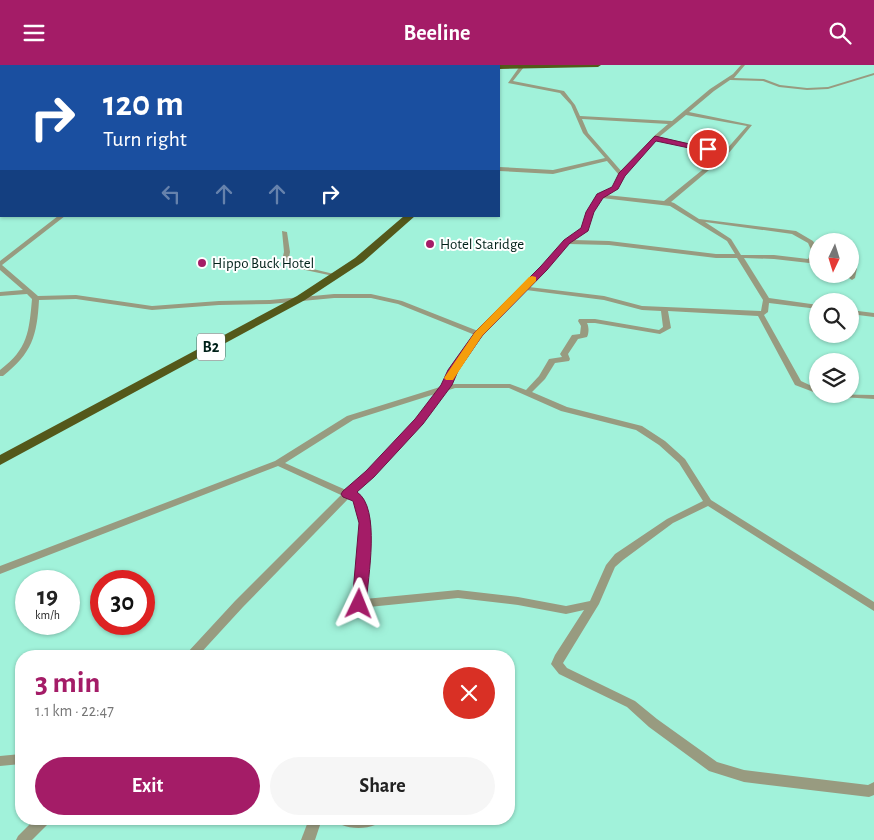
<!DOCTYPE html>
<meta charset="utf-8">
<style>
:root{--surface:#fff;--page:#f6f6f6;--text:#222;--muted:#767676;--accent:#a41c67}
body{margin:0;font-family:"Alegreya Sans",sans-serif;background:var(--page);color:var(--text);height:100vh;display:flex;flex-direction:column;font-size:19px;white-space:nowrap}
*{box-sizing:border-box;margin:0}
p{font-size:16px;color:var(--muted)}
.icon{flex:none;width:28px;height:28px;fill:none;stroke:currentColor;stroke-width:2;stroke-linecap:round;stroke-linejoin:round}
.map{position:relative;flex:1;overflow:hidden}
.panel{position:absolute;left:15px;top:585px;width:500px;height:175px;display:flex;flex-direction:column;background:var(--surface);border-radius:20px;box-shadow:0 1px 4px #0004}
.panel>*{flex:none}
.banner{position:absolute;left:0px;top:0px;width:500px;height:152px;box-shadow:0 1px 4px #0004;background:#1a4fa0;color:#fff;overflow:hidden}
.needle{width:32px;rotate:184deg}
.fabs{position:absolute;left:809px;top:168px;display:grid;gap:10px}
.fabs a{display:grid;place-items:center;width:50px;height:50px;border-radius:50%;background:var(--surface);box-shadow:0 1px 4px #0004;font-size:25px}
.speed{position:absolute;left:15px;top:505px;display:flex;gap:10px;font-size:25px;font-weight:700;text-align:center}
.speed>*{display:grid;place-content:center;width:65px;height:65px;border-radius:50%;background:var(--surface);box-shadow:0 1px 4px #0004;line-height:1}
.speed small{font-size:12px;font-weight:400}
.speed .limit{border:8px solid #d22;background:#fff;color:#111}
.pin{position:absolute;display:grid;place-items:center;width:42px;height:42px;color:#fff;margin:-21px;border:2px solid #fff;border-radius:50%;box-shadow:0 1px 5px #0007}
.me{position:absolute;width:55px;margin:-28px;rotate:2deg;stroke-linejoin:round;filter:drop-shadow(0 0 4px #0008)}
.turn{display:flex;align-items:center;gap:18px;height:105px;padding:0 20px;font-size:22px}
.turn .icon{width:65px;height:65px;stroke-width:2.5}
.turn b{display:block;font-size:35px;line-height:42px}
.lanes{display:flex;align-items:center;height:48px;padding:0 20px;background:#0003;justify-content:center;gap:25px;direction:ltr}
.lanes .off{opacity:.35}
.round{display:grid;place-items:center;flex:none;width:52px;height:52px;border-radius:26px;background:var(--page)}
.head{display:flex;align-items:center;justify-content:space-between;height:85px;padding:0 20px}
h1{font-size:30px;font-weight:600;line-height:38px;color:var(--accent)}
.cta{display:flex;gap:10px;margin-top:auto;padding:10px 20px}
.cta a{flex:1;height:58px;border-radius:30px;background:var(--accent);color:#fff;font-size:20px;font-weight:600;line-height:58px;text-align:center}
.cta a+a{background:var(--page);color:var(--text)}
header{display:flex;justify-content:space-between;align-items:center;height:65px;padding:0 20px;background:var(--accent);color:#fff;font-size:22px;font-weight:600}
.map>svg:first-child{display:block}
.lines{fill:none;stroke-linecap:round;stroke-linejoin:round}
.minor{fill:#989b80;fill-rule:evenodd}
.trunk{fill:#54581a;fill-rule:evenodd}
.route{fill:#a41c67;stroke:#6b1243}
.slow{fill:#f59e0b}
.poi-dot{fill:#a41c67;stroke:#fff;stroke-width:2}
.labels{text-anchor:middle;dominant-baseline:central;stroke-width:4;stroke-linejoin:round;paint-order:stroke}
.far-poi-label{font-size:15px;fill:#002119;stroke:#fff;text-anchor:start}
.shield{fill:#fff;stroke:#4c645e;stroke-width:1}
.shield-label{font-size:16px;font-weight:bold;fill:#002119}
</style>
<header><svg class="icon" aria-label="menu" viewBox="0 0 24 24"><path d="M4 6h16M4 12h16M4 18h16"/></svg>Beeline<svg class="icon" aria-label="search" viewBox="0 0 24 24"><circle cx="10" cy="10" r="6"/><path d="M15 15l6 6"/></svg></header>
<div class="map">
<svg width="874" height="775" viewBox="0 0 874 775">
<rect width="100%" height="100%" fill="#a1f2da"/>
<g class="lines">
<g class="minor">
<path d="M27,0h5l1,1h-5z"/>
<path d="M741,0h4l-11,13 30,1 16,6 27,3 21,-1 46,-14v2l-46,14 -21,1 -28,-3 -16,-6 -33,-1 -16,11 -25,21 63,13 -24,29 -57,48 3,1 25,16 97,12 17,10 5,9 -4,10h4v4l-44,-5 -30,-1 25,40 49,7v4l-49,-6 -1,9 -4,3 37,66 17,8v5l56,1v4l-50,-3 -29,-11 -37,-69 -90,-5 3,17 -11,6 -65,-11h-8c2,4 2,10 0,14l-9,2 -10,15 2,5 -1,2 -14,2 -10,16 -13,13 35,15 75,19 23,15 20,18 26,41 163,102v9l-166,-105 -35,17 -50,37 -8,7 -16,37 -36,59 4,5 68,33 22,18 60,43 27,8 124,15 6,-3v13l-5,2 -125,-15 -35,-11 -60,-44 -22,-20 -68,-33 -8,-10 4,-9 29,-45 -18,4 -48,-9 -60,-7 -99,10 -4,-1 -1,-3 7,-81 -6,-22 -6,-3 -106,109 -45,49h-12l1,-3 48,-52 106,-106 -63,-29 -278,108v-8l275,-105 72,-45 93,-29 9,-17 26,-35 -77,-31 -27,-6h-37l-64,6 -51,1 -67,5 -76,-11 -37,1c-2,36 -7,53 -36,76h-3v-6c28,-21 29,-38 32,-71l-5,-5 -27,2v-4l23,-2 -23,-20v-9l58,-45h7l-63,49 36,31 38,-1 76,11 67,-5 51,-1 64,-6h37l31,7 76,30 64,-64 23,-26 17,-13 5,-16 11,-17 15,-8 6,-12 -12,-14 -54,13 -54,-3v-4l54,3 52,-12 -22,-25 -12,-28 -11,-12 -52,-10 12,-17 4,1 -11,14 51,10 11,14 5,11 92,5 38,-32 23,-15zM686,50l61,11 -22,25 -66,-14zM582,54l86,5 -15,13 -31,35 -34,-39zM656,75l66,14 -58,47 -58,-6 11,-6 7,-13zM602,133l68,8 57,35 8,13h-19l-107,-13 -36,-1 15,-11 5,-17zM705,157l87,12 16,9 4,9 -4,7 -34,-4h-33l-10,-16zM569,179l40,1 107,13h21l26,42 -2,11 -119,-5 -38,-10 -75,-9zM526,225l78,10 38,10 19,1 2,16 -4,3 -64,-11h-16l-1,2 3,5 -1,8 -8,1 -12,19 2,3 -13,2 -10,17 -13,14 -16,-6h-55l-6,1c20,-38 47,-64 77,-95zM455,323h54l52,23 75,19 23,15 20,18 24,38 -36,18 -52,35 -9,11 -16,36 -24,5 -48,-9 -60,-7 -93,9 6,-76 -7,-24 -2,-2 -8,-4 19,-17 49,-53 24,-32zM435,329c-26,35 -56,67 -89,96l-61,-27 68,-43z"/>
<path d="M0,65l1,1v2l-1,1z"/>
<rect x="0" y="83" width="1" height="4"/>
<path d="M1,120v8l-1,1v-8z"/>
<path d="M282,166l5,1 3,20 -2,11 50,12v2l-56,-12 -1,-1 3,-12z"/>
<path d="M850,200l7,3 -2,10 -3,2 -3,-2z"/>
<path d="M850,245l24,3v4l-24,-3z"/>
<path d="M21,689v10l-21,2v-10z"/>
<path d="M35,754h16l-2,4 -17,17h-16l2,-4z"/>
<path d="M309,754h13l-7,21h-14z"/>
<path d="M339,754h39l-3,6c-9,4 -24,4 -33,0z"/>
</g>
<g class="trunk">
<path d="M393,0h8v1h-7z"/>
<path d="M499,0h102l-3,2 -99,2v-3h-3z"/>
<path d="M404,151h11l-52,46 -58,38 -305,165v-10l297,-159 58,-38z"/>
</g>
</g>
<path class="route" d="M655,71l56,13 -3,3 -52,-11 -31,35 -7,13 -15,9 -9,14 -6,19 -18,12 -23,27 -65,66 -24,35 -6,14 -29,39 -49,53 -17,15c24,16 11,85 9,112l-2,3 -5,2 -5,-2 -2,-3 7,-81 -6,-22 -10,-4 -2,-3 2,-3 23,-20 49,-52 26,-34 7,-15 27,-38 66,-66 23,-26 17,-12 5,-16 11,-18 15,-7 7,-14z"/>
<path class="slow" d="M532,211l4,1v4l-54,55 -29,44h-7l-2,-2 31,-46 54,-55z"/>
<g class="poi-dot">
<circle cx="430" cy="179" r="5"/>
<circle cx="202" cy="198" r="5"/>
</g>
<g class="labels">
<g class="far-poi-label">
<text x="440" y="179">Hotel Staridge</text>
<text x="212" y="198">Hippo Buck Hotel</text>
</g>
<rect class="shield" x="197" y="268.5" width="28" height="27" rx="4"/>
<g class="shield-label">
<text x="211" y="282">B2</text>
</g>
</g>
</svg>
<div class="fabs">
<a><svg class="needle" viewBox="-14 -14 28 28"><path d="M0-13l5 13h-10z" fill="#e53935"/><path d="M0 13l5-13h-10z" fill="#767676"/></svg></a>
<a><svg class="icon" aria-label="search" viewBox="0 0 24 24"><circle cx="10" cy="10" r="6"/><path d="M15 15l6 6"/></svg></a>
<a><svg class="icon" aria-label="layers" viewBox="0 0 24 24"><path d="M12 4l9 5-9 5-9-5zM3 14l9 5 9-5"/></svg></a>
</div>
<div class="speed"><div>19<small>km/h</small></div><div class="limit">30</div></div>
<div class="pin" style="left:708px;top:84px;background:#d93025"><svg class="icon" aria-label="arrive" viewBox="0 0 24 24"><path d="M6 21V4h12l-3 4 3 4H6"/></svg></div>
<svg class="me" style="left:359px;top:539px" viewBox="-20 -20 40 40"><path d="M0-17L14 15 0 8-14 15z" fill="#a41c67" stroke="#fff" stroke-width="4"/></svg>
<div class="banner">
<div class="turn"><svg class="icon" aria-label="right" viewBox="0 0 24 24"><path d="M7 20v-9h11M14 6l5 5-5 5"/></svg><div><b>120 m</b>Turn right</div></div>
<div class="lanes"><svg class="icon off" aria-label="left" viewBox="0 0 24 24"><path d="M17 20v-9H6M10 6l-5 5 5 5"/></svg><svg class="icon off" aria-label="ahead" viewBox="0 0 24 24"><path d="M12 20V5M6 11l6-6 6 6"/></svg><svg class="icon off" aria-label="ahead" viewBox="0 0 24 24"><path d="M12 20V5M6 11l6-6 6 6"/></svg><svg class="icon" aria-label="right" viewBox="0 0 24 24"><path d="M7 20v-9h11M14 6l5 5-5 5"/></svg></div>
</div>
<section class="panel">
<div class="head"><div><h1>3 min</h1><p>1.1 km · 22:47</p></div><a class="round" style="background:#d93025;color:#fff"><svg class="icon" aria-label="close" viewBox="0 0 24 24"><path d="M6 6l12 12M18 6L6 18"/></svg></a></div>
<div class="cta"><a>Exit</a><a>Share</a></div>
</section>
</div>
